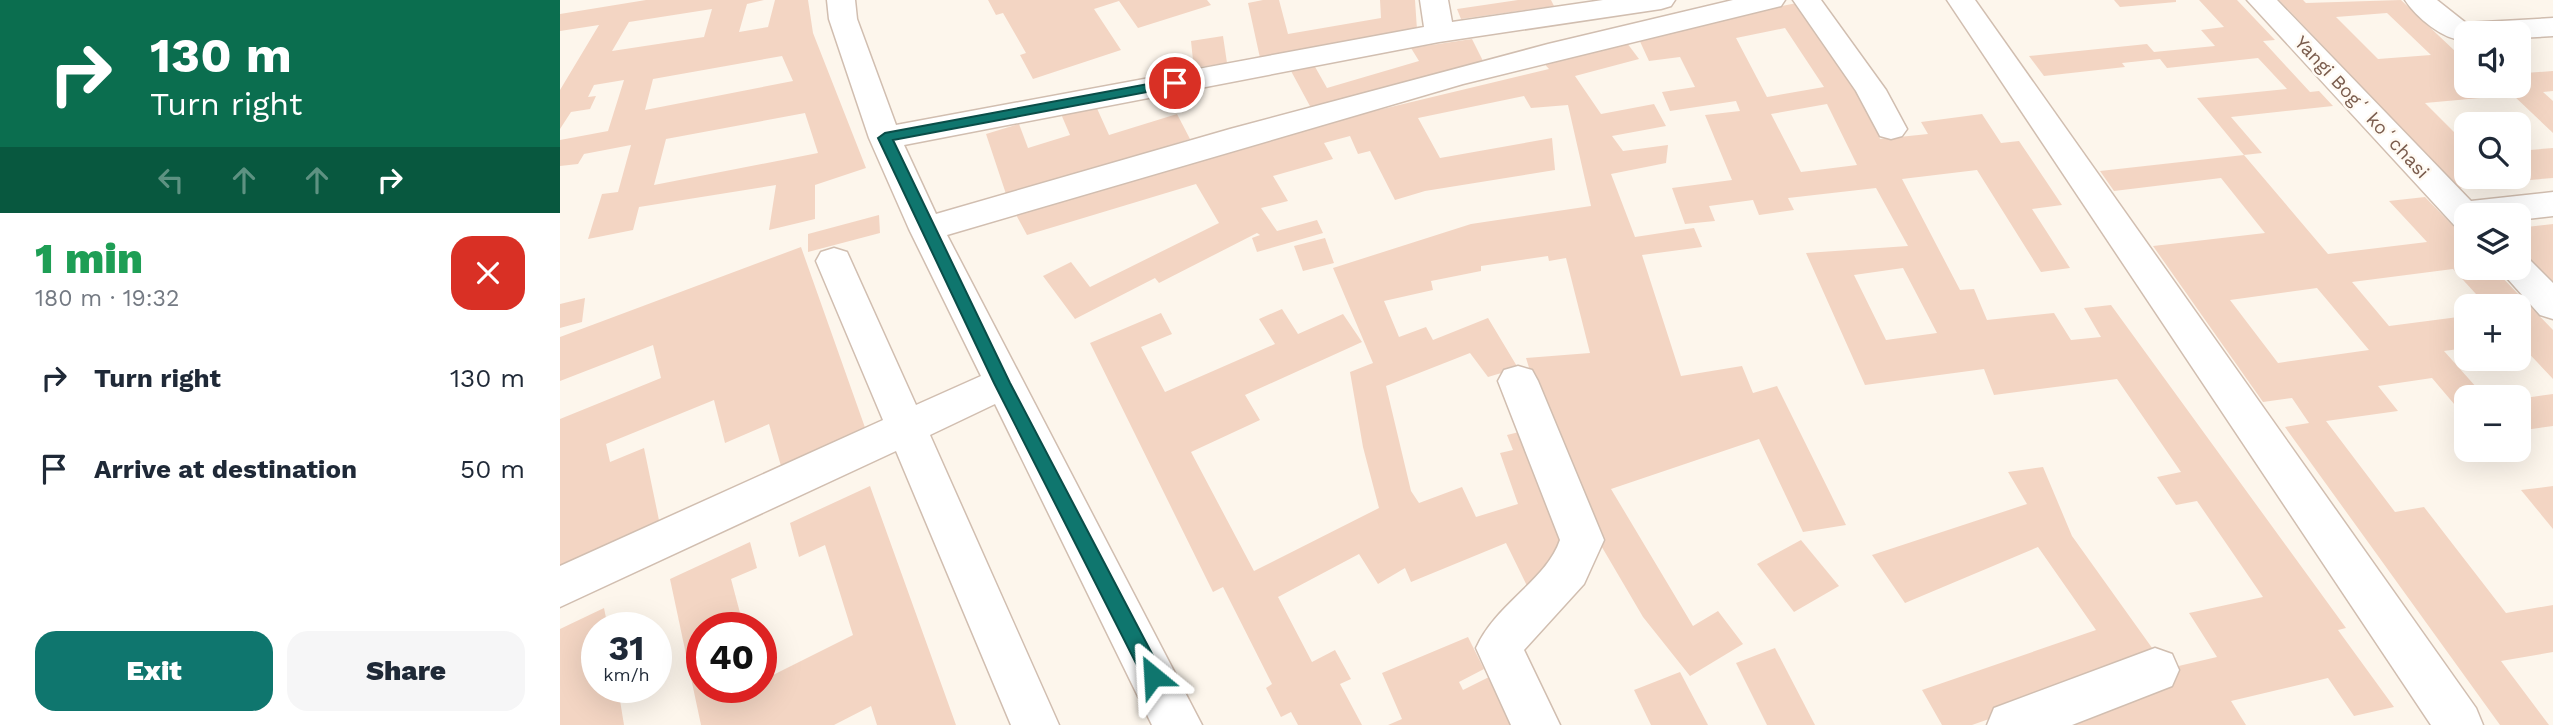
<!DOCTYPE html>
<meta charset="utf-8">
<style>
:root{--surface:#fff;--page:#f6f6f7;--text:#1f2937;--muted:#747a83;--accent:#0f766e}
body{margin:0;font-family:"Work Sans",sans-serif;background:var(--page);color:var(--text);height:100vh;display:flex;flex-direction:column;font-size:26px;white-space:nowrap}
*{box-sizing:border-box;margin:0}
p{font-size:23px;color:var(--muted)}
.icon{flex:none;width:38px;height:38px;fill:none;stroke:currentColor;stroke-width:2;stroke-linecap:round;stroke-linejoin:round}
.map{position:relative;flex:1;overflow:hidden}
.details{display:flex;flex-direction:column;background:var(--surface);width:560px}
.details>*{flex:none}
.hud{background:#0b6e4f;color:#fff;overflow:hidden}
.fabs{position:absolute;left:1894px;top:21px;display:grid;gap:14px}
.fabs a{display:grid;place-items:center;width:77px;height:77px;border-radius:14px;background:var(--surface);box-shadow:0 7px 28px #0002;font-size:35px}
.speed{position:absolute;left:21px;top:612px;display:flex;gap:14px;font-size:35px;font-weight:700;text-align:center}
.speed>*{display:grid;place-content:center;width:91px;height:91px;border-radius:50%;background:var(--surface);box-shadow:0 7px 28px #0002;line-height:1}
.speed small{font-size:18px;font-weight:400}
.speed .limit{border:10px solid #d22;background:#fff;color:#111}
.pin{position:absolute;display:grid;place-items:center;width:60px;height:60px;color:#fff;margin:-30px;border:4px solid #fff;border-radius:50%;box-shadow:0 2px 7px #0007}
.me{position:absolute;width:77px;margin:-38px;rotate:333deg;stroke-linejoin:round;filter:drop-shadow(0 0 5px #0008)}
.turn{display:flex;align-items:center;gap:24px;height:147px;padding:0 35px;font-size:32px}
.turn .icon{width:91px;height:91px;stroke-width:2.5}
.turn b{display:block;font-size:49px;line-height:60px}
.lanes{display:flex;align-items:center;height:66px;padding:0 35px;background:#0003;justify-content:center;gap:35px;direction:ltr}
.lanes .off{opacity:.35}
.round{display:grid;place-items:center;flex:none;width:74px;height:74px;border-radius:21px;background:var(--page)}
.headline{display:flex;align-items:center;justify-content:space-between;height:119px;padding:0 35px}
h1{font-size:42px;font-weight:800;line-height:52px;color:#1e9e55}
.primary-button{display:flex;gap:14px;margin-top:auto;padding:14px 35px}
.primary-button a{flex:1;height:80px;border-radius:21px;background:var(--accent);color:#fff;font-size:28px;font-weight:800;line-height:80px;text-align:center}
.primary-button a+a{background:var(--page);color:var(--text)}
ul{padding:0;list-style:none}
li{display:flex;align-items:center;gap:21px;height:91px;padding:0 35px}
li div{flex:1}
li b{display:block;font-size:26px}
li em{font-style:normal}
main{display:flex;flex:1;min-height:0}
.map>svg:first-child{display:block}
.building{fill:#f3d5c3;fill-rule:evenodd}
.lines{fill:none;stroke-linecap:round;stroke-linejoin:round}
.minor-casing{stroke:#d1beb0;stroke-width:3}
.minor{fill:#fff;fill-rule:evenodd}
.route{fill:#0f766e;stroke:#0a4d48;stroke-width:2}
.labels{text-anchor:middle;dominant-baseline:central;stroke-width:5;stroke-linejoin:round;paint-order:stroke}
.street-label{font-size:19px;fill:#7a5c4d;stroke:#fffaf3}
</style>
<main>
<section class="details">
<div class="hud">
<div class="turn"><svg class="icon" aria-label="right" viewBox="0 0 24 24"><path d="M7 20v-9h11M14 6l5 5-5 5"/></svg><div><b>130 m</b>Turn right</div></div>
<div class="lanes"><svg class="icon off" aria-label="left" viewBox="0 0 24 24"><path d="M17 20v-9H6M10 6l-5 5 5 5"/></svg><svg class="icon off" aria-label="ahead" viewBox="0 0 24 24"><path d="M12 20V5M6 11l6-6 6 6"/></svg><svg class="icon off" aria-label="ahead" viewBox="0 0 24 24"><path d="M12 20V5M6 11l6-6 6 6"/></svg><svg class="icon" aria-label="right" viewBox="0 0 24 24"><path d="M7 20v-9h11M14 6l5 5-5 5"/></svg></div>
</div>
<div class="headline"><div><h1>1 min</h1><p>180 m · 19:32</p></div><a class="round" style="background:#d93025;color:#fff"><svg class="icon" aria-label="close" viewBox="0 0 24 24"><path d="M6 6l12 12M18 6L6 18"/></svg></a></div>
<ul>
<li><svg class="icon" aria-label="right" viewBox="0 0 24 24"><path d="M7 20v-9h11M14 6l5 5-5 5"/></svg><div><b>Turn right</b></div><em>130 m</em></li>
<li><svg class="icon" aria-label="arrive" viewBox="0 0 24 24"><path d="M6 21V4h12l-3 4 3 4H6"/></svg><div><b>Arrive at destination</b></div><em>50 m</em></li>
</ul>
<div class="primary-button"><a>Exit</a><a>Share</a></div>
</section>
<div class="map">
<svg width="1993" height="725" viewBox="0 0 1993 725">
<rect width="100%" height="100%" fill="#fdf6ec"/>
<g class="building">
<path d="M86,0h118l-17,4 -8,28 29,-5 7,-27h33l5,33 53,135 -51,17v34l-46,11 7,-45 -137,22 -6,23 -45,9 14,-45 16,-2 13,-47 -47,9 -6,10 -18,2v-26l48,-9 16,-51 -30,5 -6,12 8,-1 -6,13 -19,3 -11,17v-39l39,-65 -39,6v-17zM152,9l-8,28 -92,14 17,-29zM222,56l11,25 -148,29 8,-31zM245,113l13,40 -164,32 12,-46z"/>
<path d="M428,0h219l4,5 -73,23 -19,-27 -25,8 27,41 -88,29 -13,-24 6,-2 -23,-40 -7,2z"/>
<path d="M703,0h16l9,34 93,-16 -1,-18h35l2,30 -157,28 -12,-55z"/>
<path d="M958,0h33l3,6 -93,13 -4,-10z"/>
<path d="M1554,0h62v2l-56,5z"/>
<path d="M1639,0h38l38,40 -12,1 47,51 9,-1 14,15 -102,11 31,36 -18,2 -47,-57 90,-9 -29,-31 -91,10 -7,-9 -38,4 3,4 -81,9 -15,-20 118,-12 7,8 61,-6 -14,-16 23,-3z"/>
<path d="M1719,0h24l3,3 95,-3 55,52 10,-1v35h52v-19l7,6 28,-2v20l-10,1 10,9v32l-40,-38 -88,8 41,41v33h32l7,7 -47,4zM1827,13l44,42 -53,4 -42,-42z"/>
<path d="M1242,2l63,93 15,44 48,-5 -7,-12 61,-8 19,29 18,-2 43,64 -30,4 38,59 -29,4 -64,-102 -75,9 58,111 14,-1 13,31 67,-7 17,27 30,-3 -17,-29 27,-3 235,323 -8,2 56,77 -40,9 -26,-38 -97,23 15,24h-212l136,-57 47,-11 -28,-44 74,-16 -66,-96 -21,4 -19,-28 24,-5 -64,-93 -123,16 -10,-26 -119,16 -59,-132 102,-7 -32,-58 -88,10 6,12 -35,5 -6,-15 -44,6 6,15 -30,3 -13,-36 60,-8 -27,-65 35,-4 -4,-10 -66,10 -8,-19 33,-5 -15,-30 -31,4 -12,-26zM1225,28l39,59 -57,10 -31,-59zM1267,104l30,61 -56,7 -30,-58zM1343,268l34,65 -51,7 -32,-65z"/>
<path d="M663,36l4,27 -40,6 -1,-8 7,-1 -2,-19z"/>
<path d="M912,39l11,22 -172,47 -20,-37 23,-6 13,23 92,-27 -8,-13z"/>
<path d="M1064,39l15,20 -64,17 26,38 53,-10 12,22 -54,10 11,15 45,-6 -2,18 -55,11 24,63 59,-9 8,19 -60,8 39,121 61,-10 11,27 24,-7 69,139 -43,7 -44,-93 -148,50 82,137 25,-15 25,33 -53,32 -47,-59 -47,-80 -37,-73 -33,-106 64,-5 -24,-95 -17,3 -1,-5 -67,10v5l-50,10 2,9 -49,11 15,36 27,-10 7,13 55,-22 30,50 -30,9 -18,-24 -84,33 25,105 8,12 43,-16 14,30 42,-13 -18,-51 13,-3 -6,-15 24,-6 44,104 -43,63 -26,-53 -95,39 -6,-14 -27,16 -19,-30 -81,43 34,65 23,-12 16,29 -11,5 22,41h-64l-7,-13 -10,5 -15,-29 6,-4 -49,-97 -10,5 -123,-249 71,-30 11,21 -31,13 24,45 110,-48 -16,-25 23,-10 16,25 45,-20 19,28 -117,53 15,25 -69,32 63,119 125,-63 -16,-61 -13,-75 23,-9 -40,-95 138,-44 120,-18 -23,-101 -37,3 -7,-12 -106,22 22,40 112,-20 3,32 -130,21 -30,9 -25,-49 -12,3 -8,-18 -26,7 9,16 -60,17 15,25 -27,7 16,23 40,-11 6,13 -66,19 -5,-14 8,-3 -3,-2 -98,50 -4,-5 -80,41 -32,-43 28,-14 19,25 129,-64 -23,-39 -169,51 -13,-24 302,-86 233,-56 -8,-9z"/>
<path d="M535,104l14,31 68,-21 13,25 -183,58 -21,-63 33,-10 9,24 42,-13 -9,-21z"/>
<path d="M1993,148v30l-35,3 -5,-4h5v-26z"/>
<path d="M1684,155l84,99 99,-12 -38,-41 36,-4 41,42v29h27l60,62v49l-35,-37v-36h-31l-34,-37 -101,13 37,44 77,-10v32l-22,3 41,46h-19v21l-34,-40 -54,8 20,25 -72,10 69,91 29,-5 82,106 47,-8v47l-52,9 48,64h-49l-215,-298 24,-4 -17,-25 -29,4 -110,-156 112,-13 -44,-55 -107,13 -14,-20zM1757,288l52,62 -91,13 -48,-63z"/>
<path d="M319,215l1,18 -72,19v-18z"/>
<path d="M1993,224v59l-35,-35v-20z"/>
<path d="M765,238l9,25 -31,8 -9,-25z"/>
<path d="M241,247l67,189 -85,37 -14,-49 -44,19 -11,-43 -108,44 4,18 34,-14 16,77 -100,43v-149l101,-41 -8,-33 -93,36v-44z"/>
<path d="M25,298l-3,24 -22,6v-24z"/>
<path d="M1993,394v32l-35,5v-32z"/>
<path d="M1483,467l29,69 88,123 -188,66h-30l-20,-35 174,-60 -58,-83 -133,56 -33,-48 155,-51 -19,-32z"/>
<path d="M310,486l86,239h-79l-6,-19 -37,19h-133l-31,-146 80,-37 7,26 -26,11 13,49h-42v60h59v-7l92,-46 -28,-90 -26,12 -9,-34z"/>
<path d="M1993,486v43l-32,-39z"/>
<path d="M1241,540l38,46 -45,26 -37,-48z"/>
<path d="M44,608l4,20h-11v60h21l6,37h-64v-96z"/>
<path d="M908,637l16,32 -25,13 4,8 38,-19 28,54h-141l14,-6 -20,-46z"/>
<path d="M1215,648l40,77h-48l-31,-62z"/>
<path d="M1120,672l28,53h-57l-17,-35z"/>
</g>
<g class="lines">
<defs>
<g id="minor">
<path d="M267,0h28l2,19 39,106 528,-98 -4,-27h28l4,22 151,-22h72l-4,6 -10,3 -222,33 -535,103 32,69 294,-85 318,-85 185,-44h52l-4,6 -318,78 -516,151 255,490h-50l-157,-321 -65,31 129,290h-48l-115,-274 -336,156v-41l323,-146 -67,-159 5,-9 13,-4 13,4 69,153 65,-29 -72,-147 -40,-91 -40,-119z"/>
<path d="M1233,0h28l65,90 21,39 -5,7 -11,3 -11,-3 -24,-45z"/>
<path d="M1387,0h28l501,708 7,17h-52z"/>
<path d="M1687,0h30l194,201 82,-9v24l-35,4v-5h-52v14l-12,-4z"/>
<path d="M1845,0h32l29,23 87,-5v18l-35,2v-5h-52v7c-21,2 -50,-23 -61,-40z"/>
<path d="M1958,256l11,3 24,24v36l-13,-4 -42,-47h20z"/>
<path d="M958,366l14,4 6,11 66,159 -20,44 -60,66 36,75h-49l-35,-77c20,-45 70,-67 84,-108l-62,-159 6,-11z"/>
<path d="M1595,648l17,6 7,16 -7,16 -100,39h-85l7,-17z"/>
</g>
</defs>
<use href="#minor" class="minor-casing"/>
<use href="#minor" class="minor"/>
</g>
<path class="route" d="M615,79l4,1v6l-286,54 117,243 150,286 3,7 -3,7 -7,2 -7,-2 -152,-300 -116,-245 7,-5z"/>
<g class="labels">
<g class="street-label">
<text transform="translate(1802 107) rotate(47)">Yangi Bogʻ koʻchasi</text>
</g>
</g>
</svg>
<div class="fabs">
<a><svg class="icon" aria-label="sound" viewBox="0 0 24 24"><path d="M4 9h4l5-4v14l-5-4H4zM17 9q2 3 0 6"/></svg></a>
<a><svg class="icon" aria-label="search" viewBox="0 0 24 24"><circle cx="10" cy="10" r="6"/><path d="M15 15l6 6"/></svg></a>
<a><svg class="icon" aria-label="layers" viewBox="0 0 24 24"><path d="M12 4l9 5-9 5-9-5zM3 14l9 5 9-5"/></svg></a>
<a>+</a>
<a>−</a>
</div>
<div class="speed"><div>31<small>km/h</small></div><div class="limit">40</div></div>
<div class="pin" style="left:615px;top:83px;background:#d93025"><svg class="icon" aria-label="arrive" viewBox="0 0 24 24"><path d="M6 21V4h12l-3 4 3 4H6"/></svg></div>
<svg class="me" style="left:593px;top:676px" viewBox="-20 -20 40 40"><path d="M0-17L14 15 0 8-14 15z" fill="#0f766e" stroke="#fff" stroke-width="4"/></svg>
</div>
</main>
